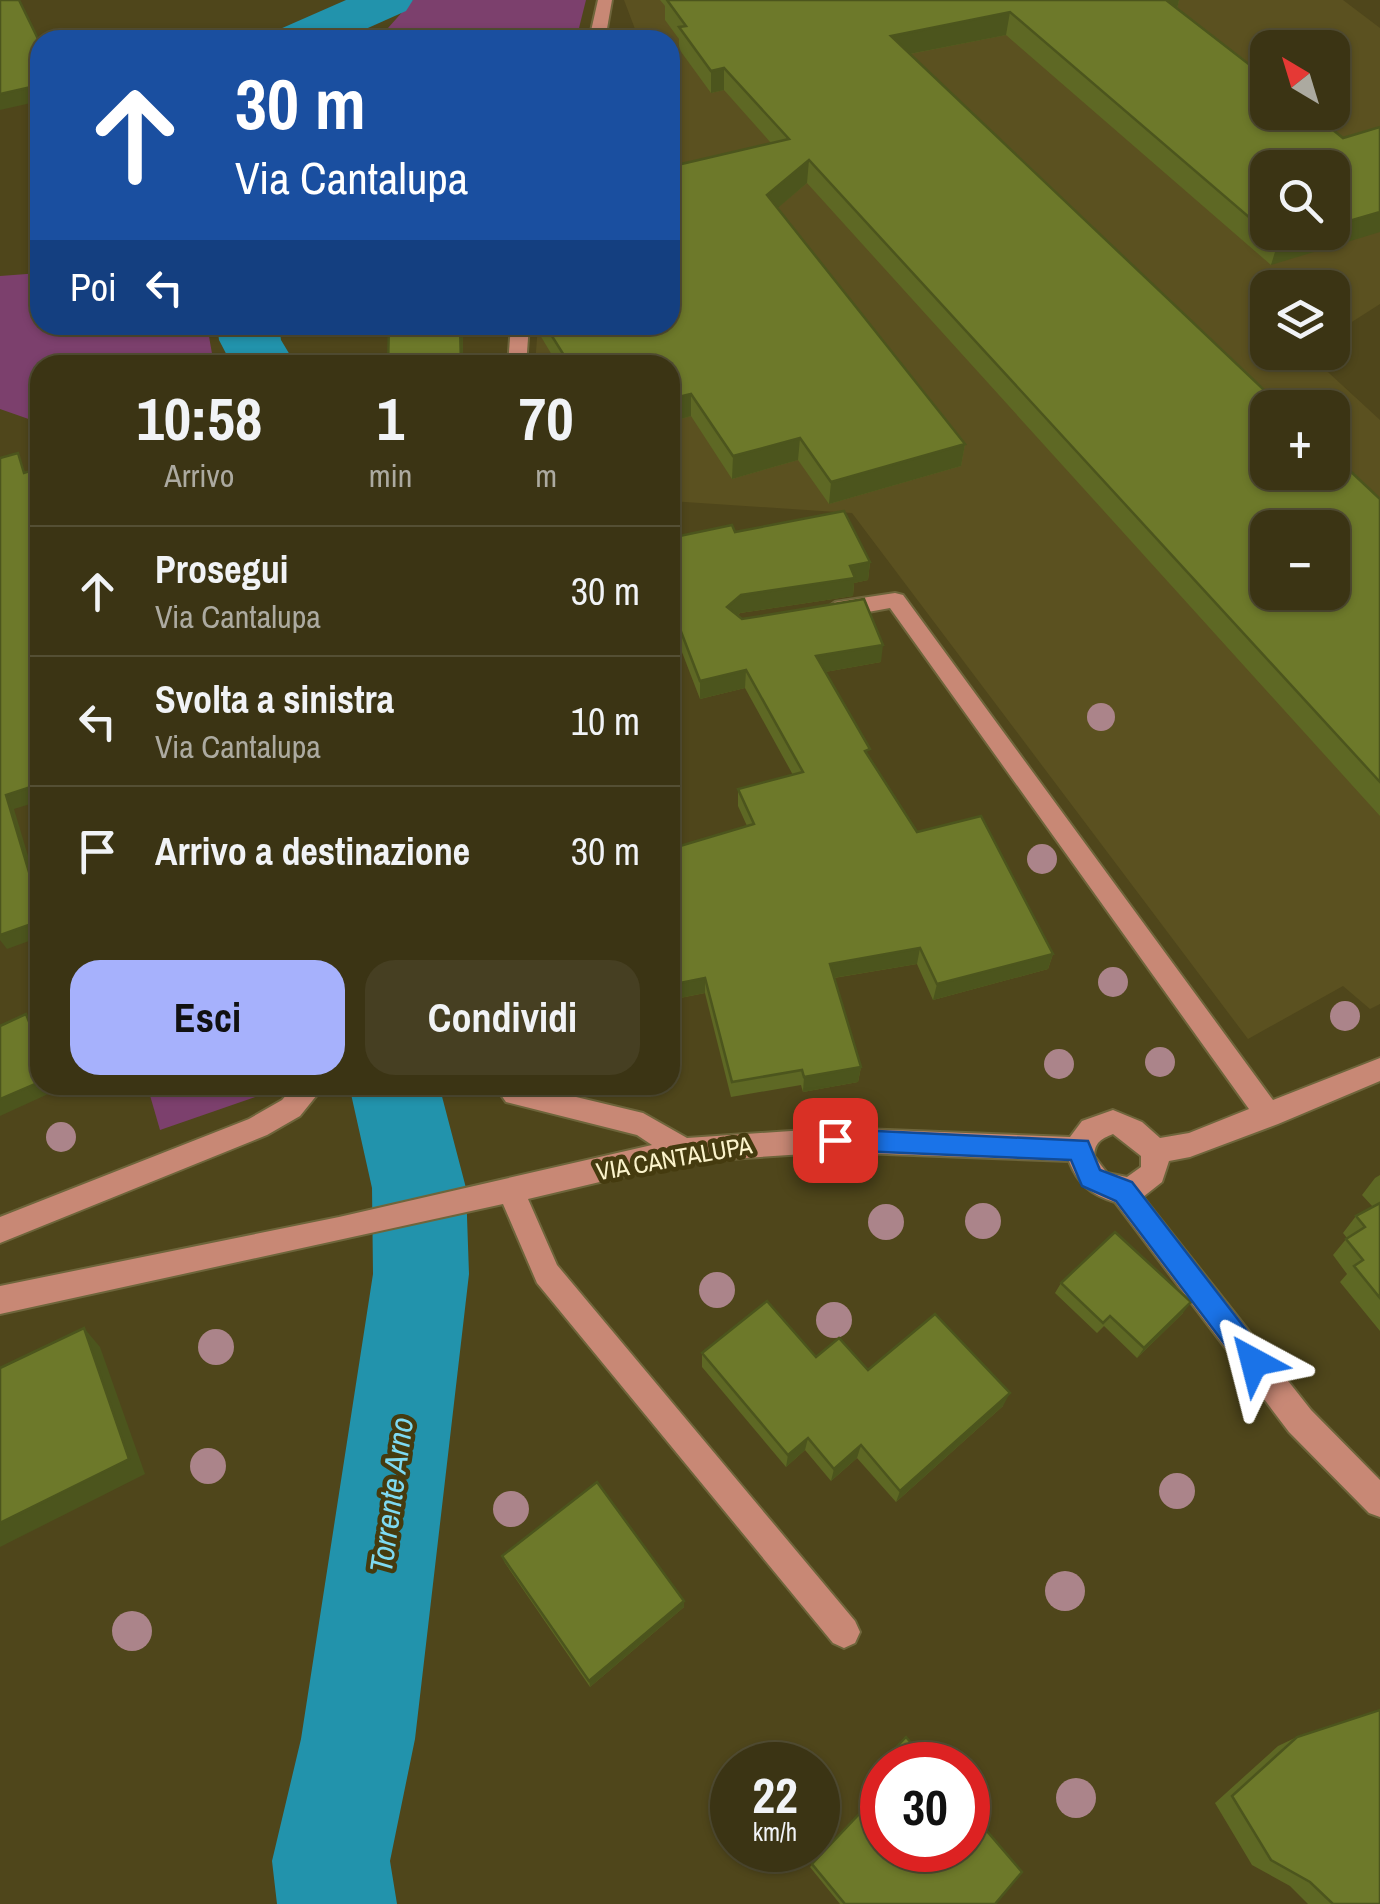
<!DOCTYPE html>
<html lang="it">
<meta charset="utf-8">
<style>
:root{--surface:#3b3414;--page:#463f22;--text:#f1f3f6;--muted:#acaaa0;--line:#544f34;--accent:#a6b1fc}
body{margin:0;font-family:"Archivo Narrow",sans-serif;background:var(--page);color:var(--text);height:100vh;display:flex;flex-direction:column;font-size:38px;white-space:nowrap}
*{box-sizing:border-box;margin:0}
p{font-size:32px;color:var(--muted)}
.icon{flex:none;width:55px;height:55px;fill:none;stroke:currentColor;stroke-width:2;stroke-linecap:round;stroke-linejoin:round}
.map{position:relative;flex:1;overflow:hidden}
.sheet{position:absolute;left:30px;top:355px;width:650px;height:740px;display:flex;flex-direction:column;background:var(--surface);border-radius:30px;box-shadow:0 2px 8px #0004,0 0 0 2px var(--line)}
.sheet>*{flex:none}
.banner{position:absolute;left:30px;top:30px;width:650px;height:305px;border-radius:30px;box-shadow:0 2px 8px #0004,0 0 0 2px var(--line);background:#1a4fa0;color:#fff;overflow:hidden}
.needle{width:65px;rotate:322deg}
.fabs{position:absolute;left:1250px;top:30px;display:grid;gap:20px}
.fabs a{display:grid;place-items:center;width:100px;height:100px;border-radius:20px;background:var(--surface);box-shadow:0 2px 8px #0004,0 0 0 2px var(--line);font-size:50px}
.speed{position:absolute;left:710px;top:1742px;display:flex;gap:20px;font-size:50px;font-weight:700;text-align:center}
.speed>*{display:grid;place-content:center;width:130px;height:130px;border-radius:50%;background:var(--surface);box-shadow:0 2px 8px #0004,0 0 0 2px var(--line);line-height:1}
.speed small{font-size:25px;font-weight:400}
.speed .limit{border:15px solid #d22;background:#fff;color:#111}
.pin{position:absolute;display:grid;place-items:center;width:85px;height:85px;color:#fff;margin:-42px;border-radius:20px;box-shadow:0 5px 15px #0006}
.me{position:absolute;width:110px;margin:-55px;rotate:322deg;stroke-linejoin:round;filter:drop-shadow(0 0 8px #0008)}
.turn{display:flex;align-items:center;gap:35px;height:210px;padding:0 40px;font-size:45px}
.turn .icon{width:130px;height:130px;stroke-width:2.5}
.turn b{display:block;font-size:70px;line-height:85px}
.then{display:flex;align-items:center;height:95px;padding:0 40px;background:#0003;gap:20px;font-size:38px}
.eta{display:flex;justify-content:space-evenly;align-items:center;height:170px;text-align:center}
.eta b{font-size:60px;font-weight:800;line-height:70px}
.button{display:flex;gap:20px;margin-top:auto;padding:20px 40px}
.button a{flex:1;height:115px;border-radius:30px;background:var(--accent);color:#111;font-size:40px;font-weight:800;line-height:115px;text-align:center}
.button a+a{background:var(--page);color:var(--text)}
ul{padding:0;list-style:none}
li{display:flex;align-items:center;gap:30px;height:130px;padding:0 40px;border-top:2px solid var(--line)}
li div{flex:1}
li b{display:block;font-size:38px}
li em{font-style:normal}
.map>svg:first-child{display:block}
.built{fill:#5b5120;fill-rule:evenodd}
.green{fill:#7c406d}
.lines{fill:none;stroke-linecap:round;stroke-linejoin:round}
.river{fill:#2293ac;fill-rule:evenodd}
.minor-casing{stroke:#6e653b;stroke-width:4}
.minor{fill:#c88875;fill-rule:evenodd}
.tree{fill:#ab848a}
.wall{fill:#5e6824}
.shaded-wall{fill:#4c551d}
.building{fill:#6d792a;stroke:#4c551d;stroke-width:2.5;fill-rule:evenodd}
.route{fill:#1a73e8;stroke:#114b97;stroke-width:2.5}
.labels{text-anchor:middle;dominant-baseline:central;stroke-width:9;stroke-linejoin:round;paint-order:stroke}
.street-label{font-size:25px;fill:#fbf3cb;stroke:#453b0f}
.near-water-label{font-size:32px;font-style:italic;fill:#7edaf2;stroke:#453b0f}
</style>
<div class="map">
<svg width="1380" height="1904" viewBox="0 0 1380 1904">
<rect width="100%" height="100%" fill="#4f461b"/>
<path class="built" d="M624,0h719l37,28v276l-47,30 -1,-46h-64v64l50,1 -1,9 63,58v584l-10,5 -27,-23 -95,53 -396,-526 -182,-12v-136h-135l3,-40h132v-285h-37l2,-11zM1268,48h64v64h-64zM1268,168h64v64h-64zM1268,408h64v64h-64zM1268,528h64v64h-64z"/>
<g class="green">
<path d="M413,0h173l-10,40h-221l33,-12z"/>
<path d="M40,273v52h167l7,40h-174v58l-40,-14v-133z"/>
<path d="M147,1085h143l-130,45z"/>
</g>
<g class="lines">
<g class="river">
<path d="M346,0h67l-7,11 -65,29h-69l8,-11z"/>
<path d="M217,325h62l2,15 15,25h-64l-13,-25z"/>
<path d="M349,1085h90l27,103 3,86 -54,465 -25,122 7,43h-120l-5,-43 29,-122 72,-465 -1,-86z"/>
</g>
<defs>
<g id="minor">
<path d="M598,0h14l-7,40h-16z"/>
<path d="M511,325h18l-3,40h-18z"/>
<path d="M895,593l8,2 370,505 107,-42v23l-102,43 -88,33 -21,4 -7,21 -19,15 168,213 69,70v37l-11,-4 -80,-81 -174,-230c-24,-7 -37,-18 -46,-41l-234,-9 -151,10 -156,37 29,66 298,356 5,11 -5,11 -11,5 -11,-5 -296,-360 -34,-79 -503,110v-28l339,-69 313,-72 -15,-10 -131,-33 -12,-17h32l117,28 44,25 148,-10 235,9 12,-16 31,-11 29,12 18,16 29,-5 60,-24 -359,-501 -55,10 -11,-8 11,-8zM1113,1134l28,22v11l-14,10 -20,-4 -13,-17c1,-14 7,-17 19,-22z"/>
<path d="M295,1085h30l-25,31 -33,19 -267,108v-26l249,-98 33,-19z"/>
</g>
</defs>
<use href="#minor" class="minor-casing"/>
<use href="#minor" class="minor"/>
</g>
<g class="tree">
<circle cx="1101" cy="717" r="14"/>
<circle cx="1042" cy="859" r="15"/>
<circle cx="1113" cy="982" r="15"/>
<circle cx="1345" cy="1016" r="15"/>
<circle cx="1160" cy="1062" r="15"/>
<circle cx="1059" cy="1064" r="15"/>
<circle cx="61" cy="1137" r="15"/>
<circle cx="983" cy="1221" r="18"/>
<circle cx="886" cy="1222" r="18"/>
<circle cx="717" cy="1290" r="18"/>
<circle cx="834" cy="1320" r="18"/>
<circle cx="216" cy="1347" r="18"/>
<circle cx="208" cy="1466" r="18"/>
<circle cx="1177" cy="1491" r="18"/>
<circle cx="511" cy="1509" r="18"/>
<circle cx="1065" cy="1591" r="20"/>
<circle cx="132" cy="1631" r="20"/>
<circle cx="1076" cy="1798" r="20"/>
</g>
<g class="wall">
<path d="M660,0h519l-2,9 166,129 -72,127 -265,-230 -96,19 470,445v317l-573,-633 -30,25 188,236 -4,22 -132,38 -31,-44 -66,19 -41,-63 -21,6v-57h-112l-21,-35 -1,-5h134l7,-160 94,-22 -47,-53 -13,3 -32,-44v-10l-14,-19v-14z"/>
<path d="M735,532l135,30 -2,18 -14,3 -1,13 -113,17 -2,2 4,4 139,43 -56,10 44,85 48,75 136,122 -5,15 -115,31 -16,-36 -83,14 27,89 -3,15 -55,10 -2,-7 -70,12 -26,-104 -35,7 77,-174 -9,-20v-17l55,-14 -48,-87 -45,11 -30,-78v-83z"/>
<path d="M1380,1175v156l-40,-49 7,-8 -14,-19 14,-17 -4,-5 13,-17 17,-9 -11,-12 13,-17z"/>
<path d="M1061,1283l122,30 -46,45 -33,-32 -7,7 -42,-40z"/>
<path d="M702,1353l114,4 187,49 -107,96 -39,-44 -26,23 -26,-31 -19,17 -84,-100z"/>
<path d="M502,1556l182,51 -94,80 -85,-124z"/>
<path d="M1297,1737l83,167h-72l-18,-18 -38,-21 -37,-62 63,-57z"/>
<path d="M866,1779l129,125h-155l-30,-37 65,-69 -12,-15z"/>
</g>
<g class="shaded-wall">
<path d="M1155,0h24l-2,9z"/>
<path d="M1010,12l-4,23 -117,23 2,-22z"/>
<path d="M724,68v22l-13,3v-22z"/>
<path d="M40,85v16l-40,9v-16z"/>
<path d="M809,160l-2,23 -41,35 1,-23z"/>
<path d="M1380,212v20l-109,33 7,-23 32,-10h22v-6z"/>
<path d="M460,325h3v40h-2z"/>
<path d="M691,394v22l-21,6v-23z"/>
<path d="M800,438l-2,22 -66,19 1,-23z"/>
<path d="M965,444l-4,22 -132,38 2,-22z"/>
<path d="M870,562l-2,18 -14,3 -1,13 -113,17 -14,12 1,-18 14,-12z"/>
<path d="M883,645l-2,17 -67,12 2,-18z"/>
<path d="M746,670l-1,18 -45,11v-18z"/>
<path d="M40,784v17l-26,8 26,87v13l-34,-114z"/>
<path d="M40,921v16l-33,12 -7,-9v-7z"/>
<path d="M920,948l-3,16 -90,15 3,-15z"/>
<path d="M1053,954l-5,15 -115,31 4,-16z"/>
<path d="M705,978v15l-35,7v-15z"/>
<path d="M26,1014l9,14 5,13v9z"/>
<path d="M861,1067l-3,15 -55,10 1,-15z"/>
<path d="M40,1082v3h18l1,4 -59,27v-17z"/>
<path d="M1191,1302l-8,11 -46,45 7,-10z"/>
<path d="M84,1328l16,19 45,127 -145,73v-24z"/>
<path d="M1010,1393l-7,13 -107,96 4,-11z"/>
<path d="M808,1438l-3,12 -19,17 2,-12z"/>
<path d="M861,1445l-4,13 -26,23 3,-12z"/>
<path d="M684,1601v6l-94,80 -1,-6z"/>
</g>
<g class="building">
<path d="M0,0h19l21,43v42l-40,9z"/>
<path d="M667,0h499l102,79v33h43l32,26 37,-11v85l-48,14v-58h-64v64h42l-32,10 -268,-230 -119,24 392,372h-15v64h64v-18l48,45v283l-571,-622 -42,35 198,249 -134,38 -31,-44 -67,18 -42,-62 -21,5v-34h-100l-25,-40h125v-170l7,10 112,-26 -65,-71 -13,3 -32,-44 7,-1zM1268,528h64v64h-64z"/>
<path d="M389,325h71l1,40h-73z"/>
<path d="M18,453l6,20 9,-3 6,20h1v294l-34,11 34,114v12l-40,14v-477z"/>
<path d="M844,511l26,51 -20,4 5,12 -114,17 -14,12 15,12 122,-20 19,46 -67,11 54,93 -5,2 52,81 64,-16 72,138 -116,30 -17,-36 -90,16 31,103 -57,10 -2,-7 -70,12 -27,-104 -35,7v-136l84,-25 -16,-35 65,-17 -57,-102 -46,11 -30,-78v-65l62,-13 3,7z"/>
<path d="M26,1014l14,36v32l-40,17v-73z"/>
<path d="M1380,1203v95l-26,-32 9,-6 -17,-21 19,-12 -9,-11z"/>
<path d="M1115,1232l76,70 -47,46 -34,-32 -7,7 -42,-40z"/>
<path d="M767,1301l49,56 23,-19 29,32 67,-56 75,79 -110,98 -39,-46 -27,24 -26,-31 -20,17 -86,-102z"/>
<path d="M84,1328l45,131 -129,64v-155z"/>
<path d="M597,1482l87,119 -95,80 -87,-125z"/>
<path d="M1380,1710v194h-47l-23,-22 -39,-22 -39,-64 65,-59z"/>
<path d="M906,1737l24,28h-48v85h86v-41l54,63 -27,32h-150l-33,-40 66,-70 -12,-15z"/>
</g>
<path class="route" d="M835,1129l253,12 12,29 32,12 132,171 4,9 -4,9 -10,4 -9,-4 -129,-170 -34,-15 -11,-26 -236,-10 -9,-3 -4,-7 4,-8z"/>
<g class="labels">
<g class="street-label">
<text transform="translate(674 1158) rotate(-10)">VIA CANTALUPA</text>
</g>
<g class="near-water-label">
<text transform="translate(391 1495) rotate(-82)">Torrente Arno</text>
</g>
</g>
</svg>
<div class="fabs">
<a><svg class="needle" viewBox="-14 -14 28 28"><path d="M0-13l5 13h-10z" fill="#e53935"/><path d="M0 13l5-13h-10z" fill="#acaaa0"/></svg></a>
<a><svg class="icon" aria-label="search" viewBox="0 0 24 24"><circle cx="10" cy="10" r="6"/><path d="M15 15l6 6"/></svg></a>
<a><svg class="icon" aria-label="layers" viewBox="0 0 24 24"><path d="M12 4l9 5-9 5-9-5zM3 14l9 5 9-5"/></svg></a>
<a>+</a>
<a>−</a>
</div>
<div class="speed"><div>22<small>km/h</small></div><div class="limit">30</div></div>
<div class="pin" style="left:835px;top:1140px;background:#d93025"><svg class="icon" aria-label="arrive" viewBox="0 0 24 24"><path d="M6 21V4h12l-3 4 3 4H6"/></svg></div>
<svg class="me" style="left:1254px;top:1362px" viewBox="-20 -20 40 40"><path d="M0-17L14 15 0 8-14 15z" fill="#1a73e8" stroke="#fff" stroke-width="4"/></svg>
<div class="banner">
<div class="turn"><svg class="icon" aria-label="ahead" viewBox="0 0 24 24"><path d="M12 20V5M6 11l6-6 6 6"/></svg><div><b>30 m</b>Via Cantalupa</div></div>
<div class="then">Poi<svg class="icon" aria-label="left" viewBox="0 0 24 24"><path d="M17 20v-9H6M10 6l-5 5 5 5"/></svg></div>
</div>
<section class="sheet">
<div class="eta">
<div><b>10:58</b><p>Arrivo</p></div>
<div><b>1</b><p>min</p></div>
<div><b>70</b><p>m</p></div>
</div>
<ul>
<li><svg class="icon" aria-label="ahead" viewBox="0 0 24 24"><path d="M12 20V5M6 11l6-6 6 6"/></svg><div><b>Prosegui</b><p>Via Cantalupa</p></div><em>30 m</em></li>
<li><svg class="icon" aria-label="left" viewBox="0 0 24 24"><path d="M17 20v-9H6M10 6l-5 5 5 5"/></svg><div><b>Svolta a sinistra</b><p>Via Cantalupa</p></div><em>10 m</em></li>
<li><svg class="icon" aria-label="arrive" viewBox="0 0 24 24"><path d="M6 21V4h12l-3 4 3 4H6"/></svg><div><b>Arrivo a destinazione</b></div><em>30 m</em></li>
</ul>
<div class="button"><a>Esci</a><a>Condividi</a></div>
</section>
</div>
